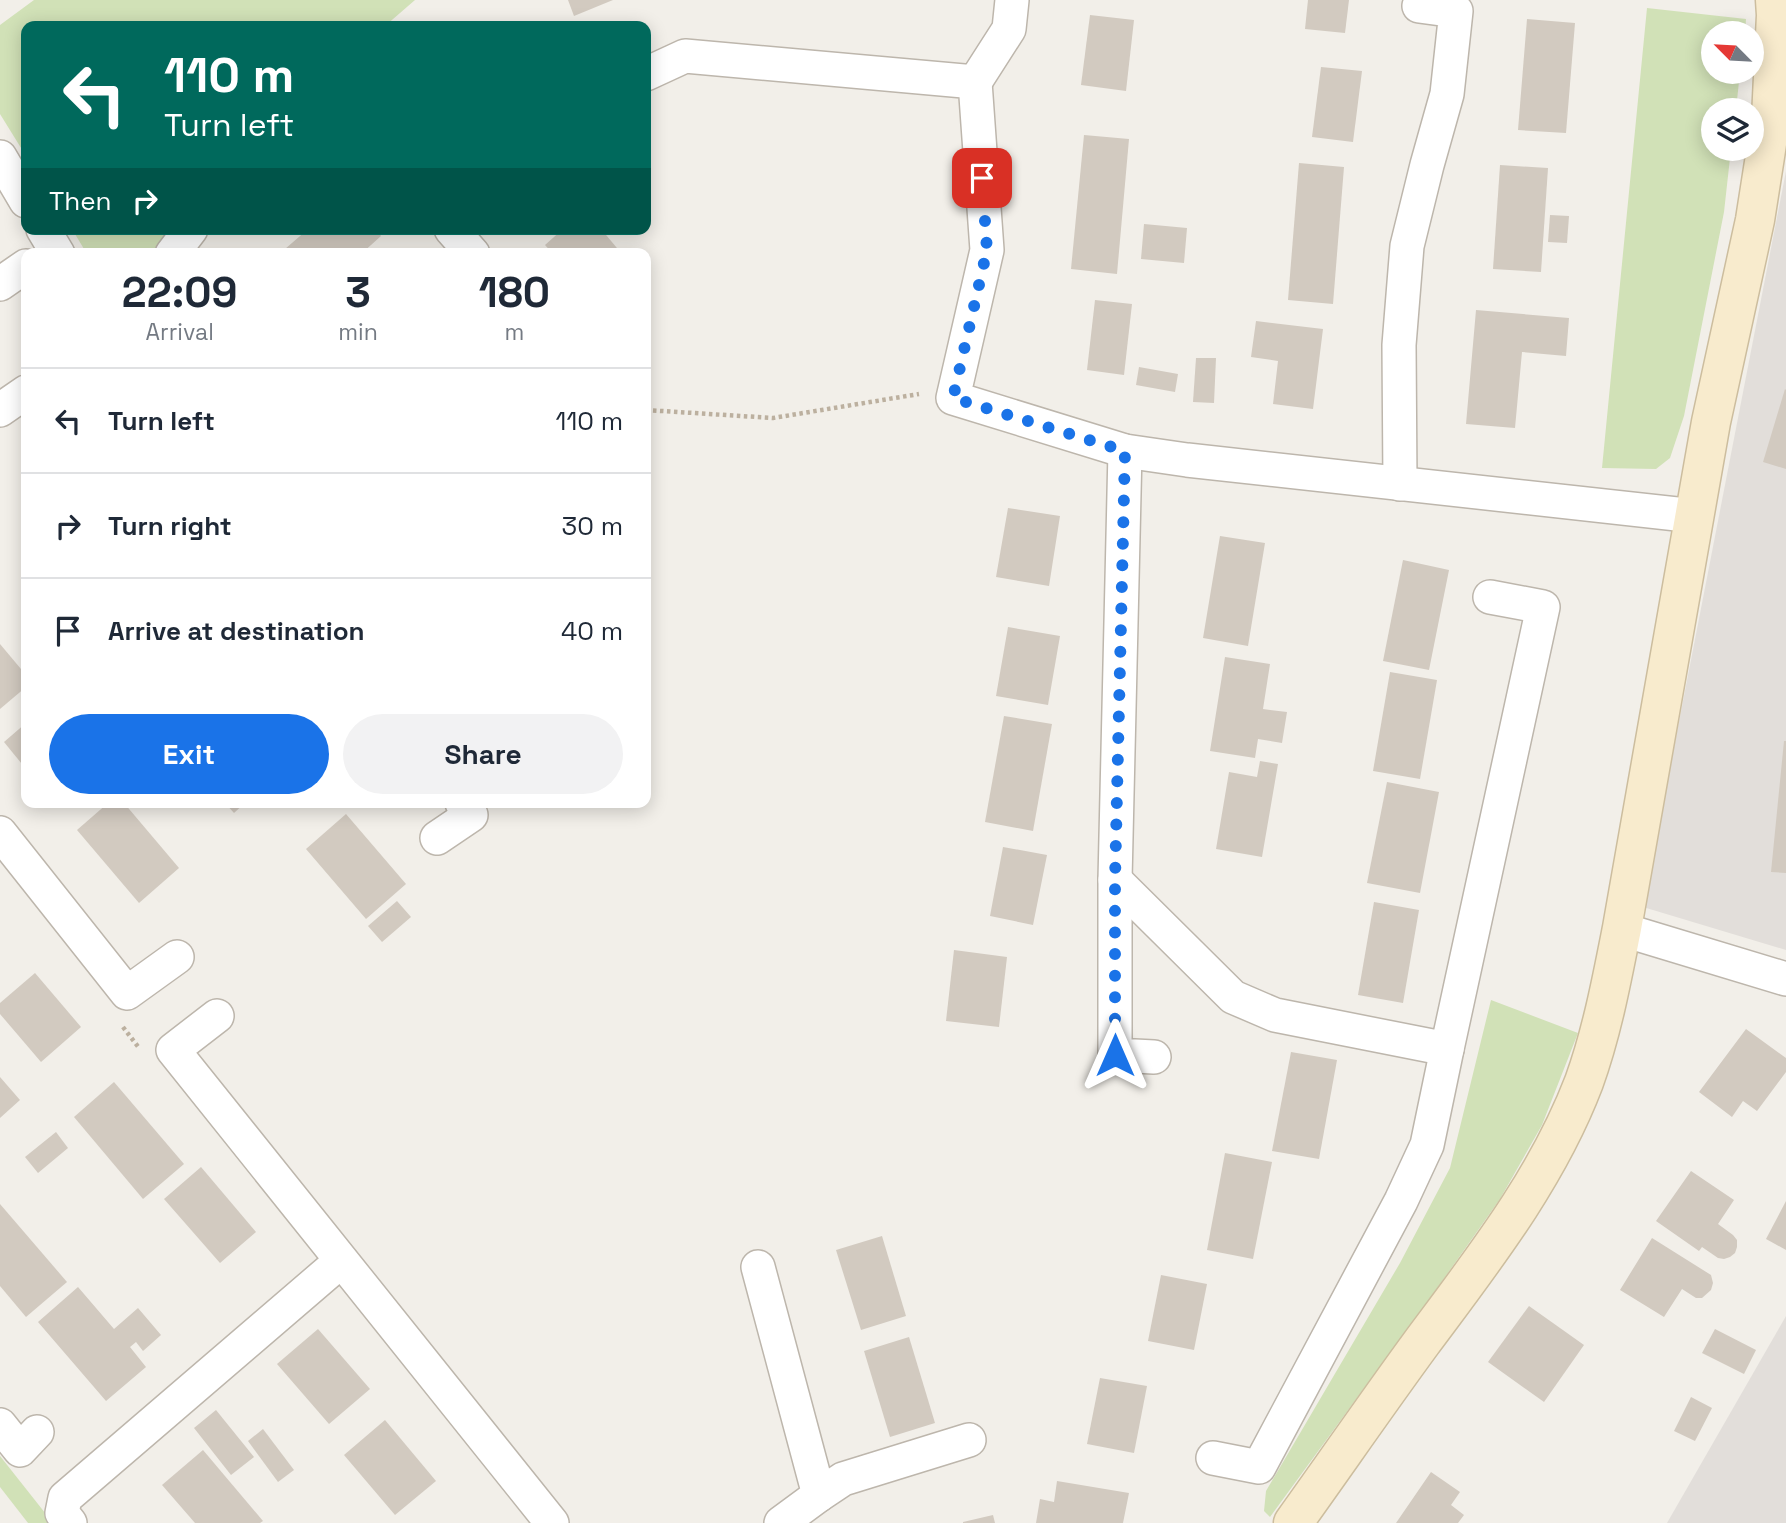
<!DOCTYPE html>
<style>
:root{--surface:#fff;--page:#f2f2f3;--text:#1f2937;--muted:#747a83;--line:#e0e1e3;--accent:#1a73e8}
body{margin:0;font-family:"Space Grotesk",sans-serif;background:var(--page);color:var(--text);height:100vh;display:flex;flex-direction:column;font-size:26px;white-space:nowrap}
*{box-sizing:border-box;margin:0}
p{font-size:23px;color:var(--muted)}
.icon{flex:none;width:38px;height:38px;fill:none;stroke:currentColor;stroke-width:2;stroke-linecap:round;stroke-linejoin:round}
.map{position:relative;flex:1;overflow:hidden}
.sheet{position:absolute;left:21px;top:248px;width:630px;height:560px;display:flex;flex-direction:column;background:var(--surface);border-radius:14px;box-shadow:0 4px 18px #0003}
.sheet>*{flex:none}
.top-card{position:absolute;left:21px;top:21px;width:630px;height:214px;border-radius:14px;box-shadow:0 4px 18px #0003;background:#00695c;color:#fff;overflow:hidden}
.needle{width:46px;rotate:294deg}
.controls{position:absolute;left:1701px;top:21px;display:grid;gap:14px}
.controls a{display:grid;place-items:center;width:63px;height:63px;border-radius:50%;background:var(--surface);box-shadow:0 4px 18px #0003;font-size:35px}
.pin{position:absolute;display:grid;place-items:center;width:60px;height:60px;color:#fff;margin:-30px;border-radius:14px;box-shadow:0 4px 10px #0006}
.me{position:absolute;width:77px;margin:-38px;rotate:0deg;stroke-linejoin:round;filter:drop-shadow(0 0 5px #0008)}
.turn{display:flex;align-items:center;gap:24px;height:147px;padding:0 28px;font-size:32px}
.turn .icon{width:91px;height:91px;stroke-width:2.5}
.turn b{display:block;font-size:49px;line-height:60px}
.then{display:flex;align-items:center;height:66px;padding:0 28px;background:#0003;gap:14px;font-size:26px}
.eta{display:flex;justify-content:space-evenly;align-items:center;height:119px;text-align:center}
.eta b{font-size:42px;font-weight:700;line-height:49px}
.cta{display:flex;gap:14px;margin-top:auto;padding:14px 28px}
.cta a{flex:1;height:80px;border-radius:42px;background:var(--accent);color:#fff;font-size:28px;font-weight:700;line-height:80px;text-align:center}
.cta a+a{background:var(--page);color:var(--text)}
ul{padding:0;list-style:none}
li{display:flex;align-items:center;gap:21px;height:105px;padding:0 28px;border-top:2px solid var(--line)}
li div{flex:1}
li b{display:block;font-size:26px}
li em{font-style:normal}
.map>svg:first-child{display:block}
.industrial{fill:#e2deda}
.green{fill:#d1e1b7}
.building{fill:#d2cac0}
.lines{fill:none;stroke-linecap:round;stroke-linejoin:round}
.minor-casing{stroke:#bdb6ac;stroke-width:36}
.secondary-casing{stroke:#ccbd9e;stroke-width:41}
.path{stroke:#bcb09f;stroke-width:4.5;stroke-dasharray:3.5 3.5;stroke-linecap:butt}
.minor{stroke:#fff;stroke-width:33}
.secondary{stroke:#f8ebcd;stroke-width:38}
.route{stroke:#1a73e8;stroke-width:12;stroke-dasharray:0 21.6}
</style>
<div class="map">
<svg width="1786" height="1523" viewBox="0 0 1786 1523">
<rect width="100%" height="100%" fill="#f2efe9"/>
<g class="industrial">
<path d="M1786,171v779l-143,-43z"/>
<path d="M1786,1316v207h-119z"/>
</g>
<g class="green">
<path d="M34,0h381l-30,26h-359v130l-26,-42v-89z"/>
<path d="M1647,8l99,11 -1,14h-32v39h27l-4,38h-23v39h18l-7,63 -40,204 -14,42 -14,11 -54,-1z"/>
<path d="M72,229h108l-19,25h-74z"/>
<path d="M1491,1000l87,33 -36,92 -42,74 -62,88 -168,230 -6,-6 2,-20 134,-228 50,-95z"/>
<path d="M0,1456l53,67h-25l-28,-36z"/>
</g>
<g class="building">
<path d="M568,0h45l-39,16z"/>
<path d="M1308,0h41l-4,33 -40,-4z"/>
<path d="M1090,15l44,5 -8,71 -45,-6z"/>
<path d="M1527,19l48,4 -9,110 -48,-3z"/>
<path d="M1321,67l41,4 -9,71 -41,-5z"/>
<path d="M1084,135l45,4 -12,135 -46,-5z"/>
<path d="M1299,163l45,4 -11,137 -45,-4z"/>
<path d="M1500,165l48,3 -7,104 -48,-3z"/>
<path d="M1550,215l19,1 -2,27 -19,-1z"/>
<path d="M1144,224l43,4 -3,35 -43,-4z"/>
<path d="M306,229h70l5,7 -20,18h-34l-4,-5 -5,5h-29l-4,-5 22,-19z"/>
<path d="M563,229h38l21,25h-69l-8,-9z"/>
<path d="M1095,300l37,4 -8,71 -37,-5z"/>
<path d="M1476,310l93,8 -3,38 -44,-4 -7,76 -49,-4z"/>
<path d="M1256,321l67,8 -10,80 -40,-5 5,-43 -27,-4z"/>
<path d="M1196,358h20l-2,45 -21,-1z"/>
<path d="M1139,367l39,7 -3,18 -39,-7z"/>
<path d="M1785,389l1,1v79l-23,-7z"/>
<path d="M1008,508l52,8 -11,70 -53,-9z"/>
<path d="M1220,536l45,7 -17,103 -45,-8z"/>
<path d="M1403,560l46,10 -20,100 -46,-9z"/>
<path d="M1008,627l52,9 -12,69 -52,-9z"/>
<path d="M0,644l26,31v12l-26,22z"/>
<path d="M1225,657l45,7 -7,45 24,3 -5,31 -24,-4 -3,19 -45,-7z"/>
<path d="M1390,672l47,8 -17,99 -47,-8z"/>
<path d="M1004,716l48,8 -19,107 -48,-9z"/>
<path d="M26,723v46l-22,-27z"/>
<path d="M1784,741h2v132l-15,-1z"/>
<path d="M1260,761l18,3 -16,93 -46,-8 13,-77 28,5z"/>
<path d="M1387,782l52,10 -19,101 -53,-10z"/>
<path d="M108,803h16l55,65 -40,35 -62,-73z"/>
<path d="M225,803h20l-11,10z"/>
<path d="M346,814l60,70 -40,35 -60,-70z"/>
<path d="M1003,847l44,8 -14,70 -43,-9z"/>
<path d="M397,901l14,16 -29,25 -14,-16z"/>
<path d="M1374,902l45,8 -16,93 -45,-8z"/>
<path d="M954,950l53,7 -8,70 -53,-6z"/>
<path d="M35,973l46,54 -40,35 -41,-48v-11z"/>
<path d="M1746,1029l40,29v14l-29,39 -14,-10 -11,16 -33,-25z"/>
<path d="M1291,1052l46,8 -18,99 -47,-8z"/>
<path d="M0,1077l20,23 -20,18z"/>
<path d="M114,1082l70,82 -41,35 -69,-82z"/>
<path d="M56,1132l12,16 -30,25 -13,-16z"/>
<path d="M1225,1153l47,9 -19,97 -46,-9z"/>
<path d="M201,1167l55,65 -36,31 -56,-64z"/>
<path d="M1691,1171l43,29 -16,24 15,11 4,5v7l-2,6 -5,4 -6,2 -6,-1 -16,-11 -3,4 -43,-30z"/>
<path d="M1786,1201v49l-20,-11z"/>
<path d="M0,1204l67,78 -41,35 -26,-31z"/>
<path d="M882,1236l24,80 -45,14 -25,-80z"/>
<path d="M1652,1238l59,37 2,8 -2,7 -9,8h-6l-14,-9 -18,28 -44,-27z"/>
<path d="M1161,1275l46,9 -13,66 -46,-9z"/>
<path d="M78,1287l36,42 24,-21 23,27 -18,16 -7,-9 -6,5 16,20 -40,34 -68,-79z"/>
<path d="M1529,1306l55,39 -40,57 -56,-40z"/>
<path d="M318,1329l52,60 -41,35 -52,-60z"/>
<path d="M1715,1329l41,21 -12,24 -42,-21z"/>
<path d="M909,1337l26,86 -45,14 -26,-86z"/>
<path d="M1100,1378l47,8 -13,67 -47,-9z"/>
<path d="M1691,1397l21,11 -17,33 -21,-10z"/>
<path d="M216,1410l38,47 -23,18 -37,-47z"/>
<path d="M385,1420l51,61 -41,34 -51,-60z"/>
<path d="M263,1429l31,41 -16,12 -30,-41z"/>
<path d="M203,1450l60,71 -3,2h-65l-33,-38z"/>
<path d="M1431,1472l29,20 -9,13 13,10 -6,8h-62z"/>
<path d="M1057,1481l72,12 -6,30h-87l4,-24 14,3z"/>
<path d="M993,1515l2,8h-32v-1z"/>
</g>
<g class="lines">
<defs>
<g id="minor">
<path d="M646,74l39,-18 290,26 12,168 -34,148 172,53 62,9 508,56"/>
<path d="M975,82l34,-53 3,-29"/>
<path d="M0,157l26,44"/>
<path d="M43,229l15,25"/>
<path d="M451,229l22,25"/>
<path d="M172,254l19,-25"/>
<path d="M0,284l26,-18"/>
<path d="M0,410l26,-18"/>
<path d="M1125,451l-10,429v175l39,2"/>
<path d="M1400,484l-1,-139 8,-99 20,-81 20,-71 9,-83 -37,-5"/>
<path d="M0,833l127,160 50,-36"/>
<path d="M437,838l34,-23 -9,-12"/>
<path d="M1115,880l118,117 42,18 172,34 96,-442 -53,-10"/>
<path d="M1622,928l15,6 149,45"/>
<path d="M217,1016l-44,34 379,473"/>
<path d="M758,1267l61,228 -38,28"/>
<path d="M0,1425l20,25 17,-18"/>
<path d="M1213,1458l46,9 142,-266 26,-56 20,-96"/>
<path d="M819,1495l24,-16 126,-39"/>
<path d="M70,1523l-8,-10 3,-15 276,-237"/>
</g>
<path id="secondary" d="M1293,1523c43,-60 85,-121 129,-181 61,-82 125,-163 162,-260 18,-50 28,-103 38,-154l89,-506 44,-202 16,-102 5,-103 -1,-15"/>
</defs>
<use href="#minor" class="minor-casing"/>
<use href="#secondary" class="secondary-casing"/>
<g class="path">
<path d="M646,410l127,8 146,-24"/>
<path d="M123,1027l16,21"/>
</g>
<use href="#minor" class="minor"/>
<use href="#secondary" class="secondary"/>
</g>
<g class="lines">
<path class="route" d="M982,178l5,72 -34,148 172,53 -10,429v175"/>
</g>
</svg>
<div class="controls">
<a><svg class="needle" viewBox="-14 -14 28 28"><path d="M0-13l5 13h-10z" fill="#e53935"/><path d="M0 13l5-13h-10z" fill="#747a83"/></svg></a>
<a><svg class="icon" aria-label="layers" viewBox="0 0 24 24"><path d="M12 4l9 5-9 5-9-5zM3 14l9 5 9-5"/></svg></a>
</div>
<div class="pin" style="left:982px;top:178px;background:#d93025"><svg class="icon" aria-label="arrive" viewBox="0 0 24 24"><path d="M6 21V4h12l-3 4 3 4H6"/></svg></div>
<svg class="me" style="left:1115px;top:1055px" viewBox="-20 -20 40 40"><path d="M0-17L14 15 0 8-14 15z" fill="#1a73e8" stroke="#fff" stroke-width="4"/></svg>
<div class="top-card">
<div class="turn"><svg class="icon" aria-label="left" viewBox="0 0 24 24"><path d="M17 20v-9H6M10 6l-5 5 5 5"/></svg><div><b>110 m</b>Turn left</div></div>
<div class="then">Then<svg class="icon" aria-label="right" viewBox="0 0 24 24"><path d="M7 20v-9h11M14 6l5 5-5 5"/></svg></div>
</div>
<section class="sheet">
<div class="eta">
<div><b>22:09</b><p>Arrival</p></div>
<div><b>3</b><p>min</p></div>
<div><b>180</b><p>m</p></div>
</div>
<ul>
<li><svg class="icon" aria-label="left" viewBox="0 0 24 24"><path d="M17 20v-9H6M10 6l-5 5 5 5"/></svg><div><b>Turn left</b></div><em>110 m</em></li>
<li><svg class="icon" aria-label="right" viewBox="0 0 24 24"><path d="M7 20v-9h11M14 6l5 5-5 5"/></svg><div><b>Turn right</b></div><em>30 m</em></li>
<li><svg class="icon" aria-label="arrive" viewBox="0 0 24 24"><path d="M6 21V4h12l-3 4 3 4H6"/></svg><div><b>Arrive at destination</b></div><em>40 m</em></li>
</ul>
<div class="cta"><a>Exit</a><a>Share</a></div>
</section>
</div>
